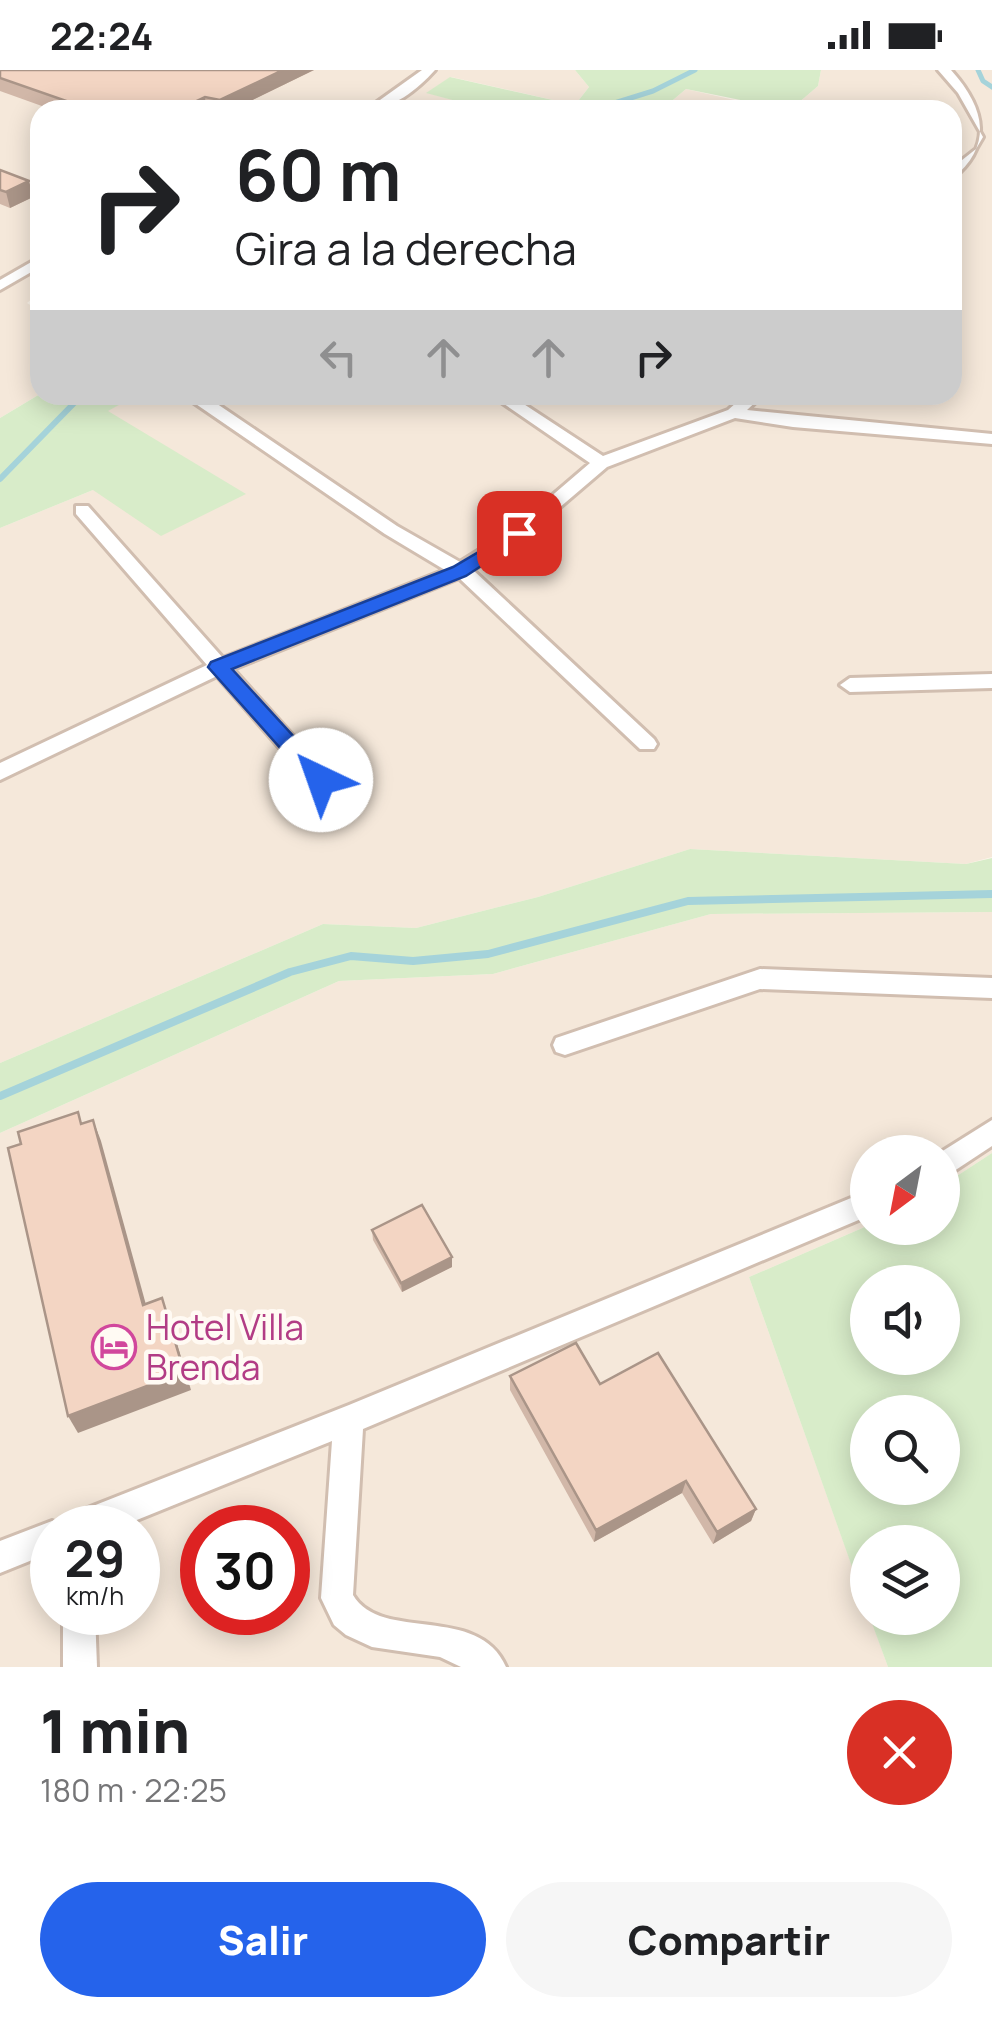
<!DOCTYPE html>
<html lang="es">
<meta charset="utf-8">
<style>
:root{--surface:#fff;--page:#f6f6f6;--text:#202124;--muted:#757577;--accent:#2563eb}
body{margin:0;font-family:Manrope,sans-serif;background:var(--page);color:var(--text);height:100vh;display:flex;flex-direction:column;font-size:38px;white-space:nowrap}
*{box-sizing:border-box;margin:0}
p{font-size:32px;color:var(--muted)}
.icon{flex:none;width:55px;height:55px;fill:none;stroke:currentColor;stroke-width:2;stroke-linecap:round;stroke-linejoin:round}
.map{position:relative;height:1597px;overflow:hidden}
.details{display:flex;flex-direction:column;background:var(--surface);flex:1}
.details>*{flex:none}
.guide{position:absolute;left:30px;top:30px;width:932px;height:305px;border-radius:30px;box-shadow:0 5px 25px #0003;background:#fff;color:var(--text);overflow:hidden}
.needle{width:65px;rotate:212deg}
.controls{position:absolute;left:850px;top:1065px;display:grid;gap:20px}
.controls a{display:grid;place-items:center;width:110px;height:110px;border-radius:50%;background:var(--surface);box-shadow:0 5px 25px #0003;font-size:50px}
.speed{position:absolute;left:30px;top:1435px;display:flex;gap:20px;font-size:50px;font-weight:700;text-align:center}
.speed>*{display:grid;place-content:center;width:130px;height:130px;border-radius:50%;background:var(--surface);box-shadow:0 5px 25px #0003;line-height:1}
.speed small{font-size:25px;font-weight:400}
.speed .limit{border:15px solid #d22;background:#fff;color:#111}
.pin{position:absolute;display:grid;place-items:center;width:85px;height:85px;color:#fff;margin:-42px;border-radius:20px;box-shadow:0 5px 15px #0006}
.me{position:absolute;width:110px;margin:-55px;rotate:318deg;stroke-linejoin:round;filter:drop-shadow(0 0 8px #0008)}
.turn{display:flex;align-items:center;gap:35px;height:210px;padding:0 40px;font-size:45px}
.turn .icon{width:130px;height:130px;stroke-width:2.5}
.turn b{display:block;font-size:70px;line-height:85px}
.lanes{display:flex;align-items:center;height:95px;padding:0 40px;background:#0003;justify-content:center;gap:50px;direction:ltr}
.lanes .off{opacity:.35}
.round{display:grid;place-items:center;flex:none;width:105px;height:105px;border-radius:52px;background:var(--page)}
.summary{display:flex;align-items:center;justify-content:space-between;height:170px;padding:0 40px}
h1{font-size:60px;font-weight:800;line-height:75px}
.cta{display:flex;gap:20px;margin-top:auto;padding:20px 40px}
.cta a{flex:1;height:115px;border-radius:60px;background:var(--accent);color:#fff;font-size:40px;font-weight:800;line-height:115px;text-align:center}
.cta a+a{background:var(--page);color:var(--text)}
.status{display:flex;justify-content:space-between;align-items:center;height:70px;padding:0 50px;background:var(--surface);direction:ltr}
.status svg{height:28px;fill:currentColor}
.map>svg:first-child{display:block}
.residential{fill:#f5e8da;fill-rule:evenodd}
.green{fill:#d8ecc9;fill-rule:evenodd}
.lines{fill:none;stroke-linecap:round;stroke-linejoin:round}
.stream-far2{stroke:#a5d3da;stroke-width:5}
.stream-far1{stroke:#a5d3da;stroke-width:6}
.stream{stroke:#a5d3da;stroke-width:8}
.street-casing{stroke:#d1beb0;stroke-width:6}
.street{fill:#fff;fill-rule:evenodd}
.wall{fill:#d1b7a8}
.shaded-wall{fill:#aa9588}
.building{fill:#f3d5c3;stroke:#aa9588;stroke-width:2.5}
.route{fill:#2563eb;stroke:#184099;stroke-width:2.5}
.labels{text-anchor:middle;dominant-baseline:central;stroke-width:9;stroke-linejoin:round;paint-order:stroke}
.near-hotel-label{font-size:35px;fill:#b23c85;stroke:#fffaf3;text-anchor:start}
</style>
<div class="status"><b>22:24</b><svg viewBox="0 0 49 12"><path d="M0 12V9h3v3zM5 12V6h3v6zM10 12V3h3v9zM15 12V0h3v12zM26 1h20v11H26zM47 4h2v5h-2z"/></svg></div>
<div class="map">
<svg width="992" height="1597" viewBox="0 0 992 1597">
<rect width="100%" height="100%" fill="#fdf6ec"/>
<g class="residential">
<path d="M0,0h575l14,17 -14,18 -124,-28 -23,16 62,17h-450v182l-13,11 13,8v83l-40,24z"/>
<path d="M821,0h171v787l-26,7 -276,-15 -152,48 -122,31 -93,-4 -323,139v-535l93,-38 14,-79 30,-16h815v-285h-162l28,-24z"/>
<path d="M686,19l92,21h-117z"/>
<path d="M992,842v241l-49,32 -1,-33h-74l-1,74 -118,51 139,390h-888v-534l339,-152 154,-7 218,-60zM52,1458h86v84h-86zM202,1458h86v84h-86z"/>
</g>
<g class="green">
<path d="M575,0h246l-3,16 -28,24 -104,-21 -25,21h-171l-64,-17 24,-16 125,28 14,-18z"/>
<path d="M40,324l97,1 -29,16 138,83 -85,42 -68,-46 -93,38v-110z"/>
<path d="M690,779l276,15 26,-6v54l-281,2 -218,60 -154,7 -339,152v-70l323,-139 93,4 122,-31z"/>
<path d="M992,1083v514h-104l-18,-49h72v-76h-74l-1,67 -118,-332 118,-51 75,2 1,-43zM942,1212v76h-74v-76zM942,1342v76h-74v-76z"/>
</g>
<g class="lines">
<g class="stream-far2">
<path d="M978,0l5,11 9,6"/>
<path d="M592,40l61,-19 42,-21"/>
</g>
<path class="stream-far1" d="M0,409l82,-84"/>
<path class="stream" d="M0,1026l290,-124 61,-16 62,5 75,-7 200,-53 304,-7"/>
<defs>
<g id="street">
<path d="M422,0h13c-17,19 -43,40 -69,40z"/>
<path d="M938,0h13c36,40 41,77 1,109v-11l24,-19 7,-12 -25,-44z"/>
<path d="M40,187v10l-40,23v-10z"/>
<path d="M189,325h15l193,131 63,36 53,-33 77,-66 -99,-68h19l93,61 125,-46 17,-15h18l-16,15 245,24v10l-199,-17 -58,-9 -128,49 -82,70 -52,33 181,169 3,5 -3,5h-14l-181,-171 -226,91 96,107 3,5 -3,5h-16l-96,-110 -217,104v-17l207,-98 -131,-151v-8h12l135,152 222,-88 -60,-36 -195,-134z"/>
<path d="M992,604v14l-142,4 -10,-7 10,-7z"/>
<path d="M760,899l232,9v20l-232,-9 -195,66 -9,-3 -3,-7 3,-7z"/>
<path d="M992,1050v26l-50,33 -1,-27z"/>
<path d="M868,1121v25l-505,213 -10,166c28,48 126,8 153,72h-45l-21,-10 -68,-10 -26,-12 -12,-10 -13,-27 11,-157 -215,87h-65v24l-52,21v-32l52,-20 10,4 3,-8 284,-112z"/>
<path d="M63,1542h32l2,55h-34z"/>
</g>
</defs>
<use href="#street" class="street-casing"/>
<use href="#street" class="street"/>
</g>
<g class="wall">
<path d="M0,0h314l-82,40h-179l-53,-19z"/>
<path d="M0,100l29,11 4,16 -23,11 -10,-4z"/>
<path d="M372,1160l80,27v10l-50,25 -29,-52z"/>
<path d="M510,1306l90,8 156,125 -5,12 -38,23 -31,-51 -88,49 -84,-152z"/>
</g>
<g class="shaded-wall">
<path d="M283,0h31l-82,40h-11l-1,-10z"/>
<path d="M205,27l1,13h-28z"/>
<path d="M29,111l4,16 -23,11 -4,-16z"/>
<path d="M93,1050l8,21 50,182 -8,-18z"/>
<path d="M452,1187v10l-50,25 -1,-9z"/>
<path d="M162,1228l7,19 22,73 -113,43 -10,-17z"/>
<path d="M686,1411l-4,12 -88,49 2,-12z"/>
<path d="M756,1439l-5,12 -38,23 4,-12z"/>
</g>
<g class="building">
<path d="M0,0h283l-63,30 -15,-3 -27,13h-86l-92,-32z"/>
<path d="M0,100l29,11 -23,11 -6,-2z"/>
<path d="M78,1042l3,12 12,-4 50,185 19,-7 22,74 -116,44 -60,-268 13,-4 -3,-12z"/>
<path d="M422,1135l30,52 -51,26 -29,-53z"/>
<path d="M576,1273l24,41 58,-31 98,156 -39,23 -31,-51 -90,49 -86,-154z"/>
</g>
<path class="route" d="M519,458l9,5 -3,4 -59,39 -234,93 97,106 3,5 -3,6h-15l-106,-119 3,-5 242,-95z"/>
<defs>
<symbol id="hotel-ring" viewBox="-11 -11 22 22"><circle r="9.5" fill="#fffaf3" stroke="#d1479c" stroke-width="1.5"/><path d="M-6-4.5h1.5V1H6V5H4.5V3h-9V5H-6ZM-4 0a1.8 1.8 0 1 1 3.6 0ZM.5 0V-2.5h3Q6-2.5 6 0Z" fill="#d1479c"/></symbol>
</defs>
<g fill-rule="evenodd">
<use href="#hotel-ring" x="89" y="1252" width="50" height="50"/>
</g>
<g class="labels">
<g class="near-hotel-label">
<text x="146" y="1257">Hotel Villa<tspan x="146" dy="40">Brenda</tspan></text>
</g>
</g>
</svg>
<div class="controls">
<a><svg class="needle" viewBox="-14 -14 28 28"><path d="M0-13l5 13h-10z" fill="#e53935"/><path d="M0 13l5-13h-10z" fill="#757577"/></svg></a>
<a><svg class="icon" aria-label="sound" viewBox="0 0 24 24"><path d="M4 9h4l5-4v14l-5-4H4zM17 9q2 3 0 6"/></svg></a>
<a><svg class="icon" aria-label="search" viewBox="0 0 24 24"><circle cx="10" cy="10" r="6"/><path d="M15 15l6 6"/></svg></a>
<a><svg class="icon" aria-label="layers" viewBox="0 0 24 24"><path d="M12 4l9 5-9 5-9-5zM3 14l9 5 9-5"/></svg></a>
</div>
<div class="speed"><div>29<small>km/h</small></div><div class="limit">30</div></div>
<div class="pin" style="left:519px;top:463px;background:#d93025"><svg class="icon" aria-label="arrive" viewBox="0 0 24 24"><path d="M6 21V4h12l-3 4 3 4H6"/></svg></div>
<svg class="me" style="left:321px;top:710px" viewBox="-20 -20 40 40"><circle r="19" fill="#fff"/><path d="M0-13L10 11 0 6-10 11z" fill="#2563eb"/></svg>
<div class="guide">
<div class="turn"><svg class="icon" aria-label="right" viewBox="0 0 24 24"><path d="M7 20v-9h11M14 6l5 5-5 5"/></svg><div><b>60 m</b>Gira a la derecha</div></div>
<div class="lanes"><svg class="icon off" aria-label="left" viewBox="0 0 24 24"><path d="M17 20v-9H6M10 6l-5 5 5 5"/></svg><svg class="icon off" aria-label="ahead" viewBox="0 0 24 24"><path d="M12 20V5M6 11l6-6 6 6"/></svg><svg class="icon off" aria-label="ahead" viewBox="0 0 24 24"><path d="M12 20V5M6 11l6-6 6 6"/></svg><svg class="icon" aria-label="right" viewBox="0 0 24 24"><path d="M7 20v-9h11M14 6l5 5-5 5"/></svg></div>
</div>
</div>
<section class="details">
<div class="summary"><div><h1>1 min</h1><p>180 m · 22:25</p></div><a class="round" style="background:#d93025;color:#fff"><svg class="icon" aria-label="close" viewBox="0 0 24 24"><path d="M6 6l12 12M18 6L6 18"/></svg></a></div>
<div class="cta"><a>Salir</a><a>Compartir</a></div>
</section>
